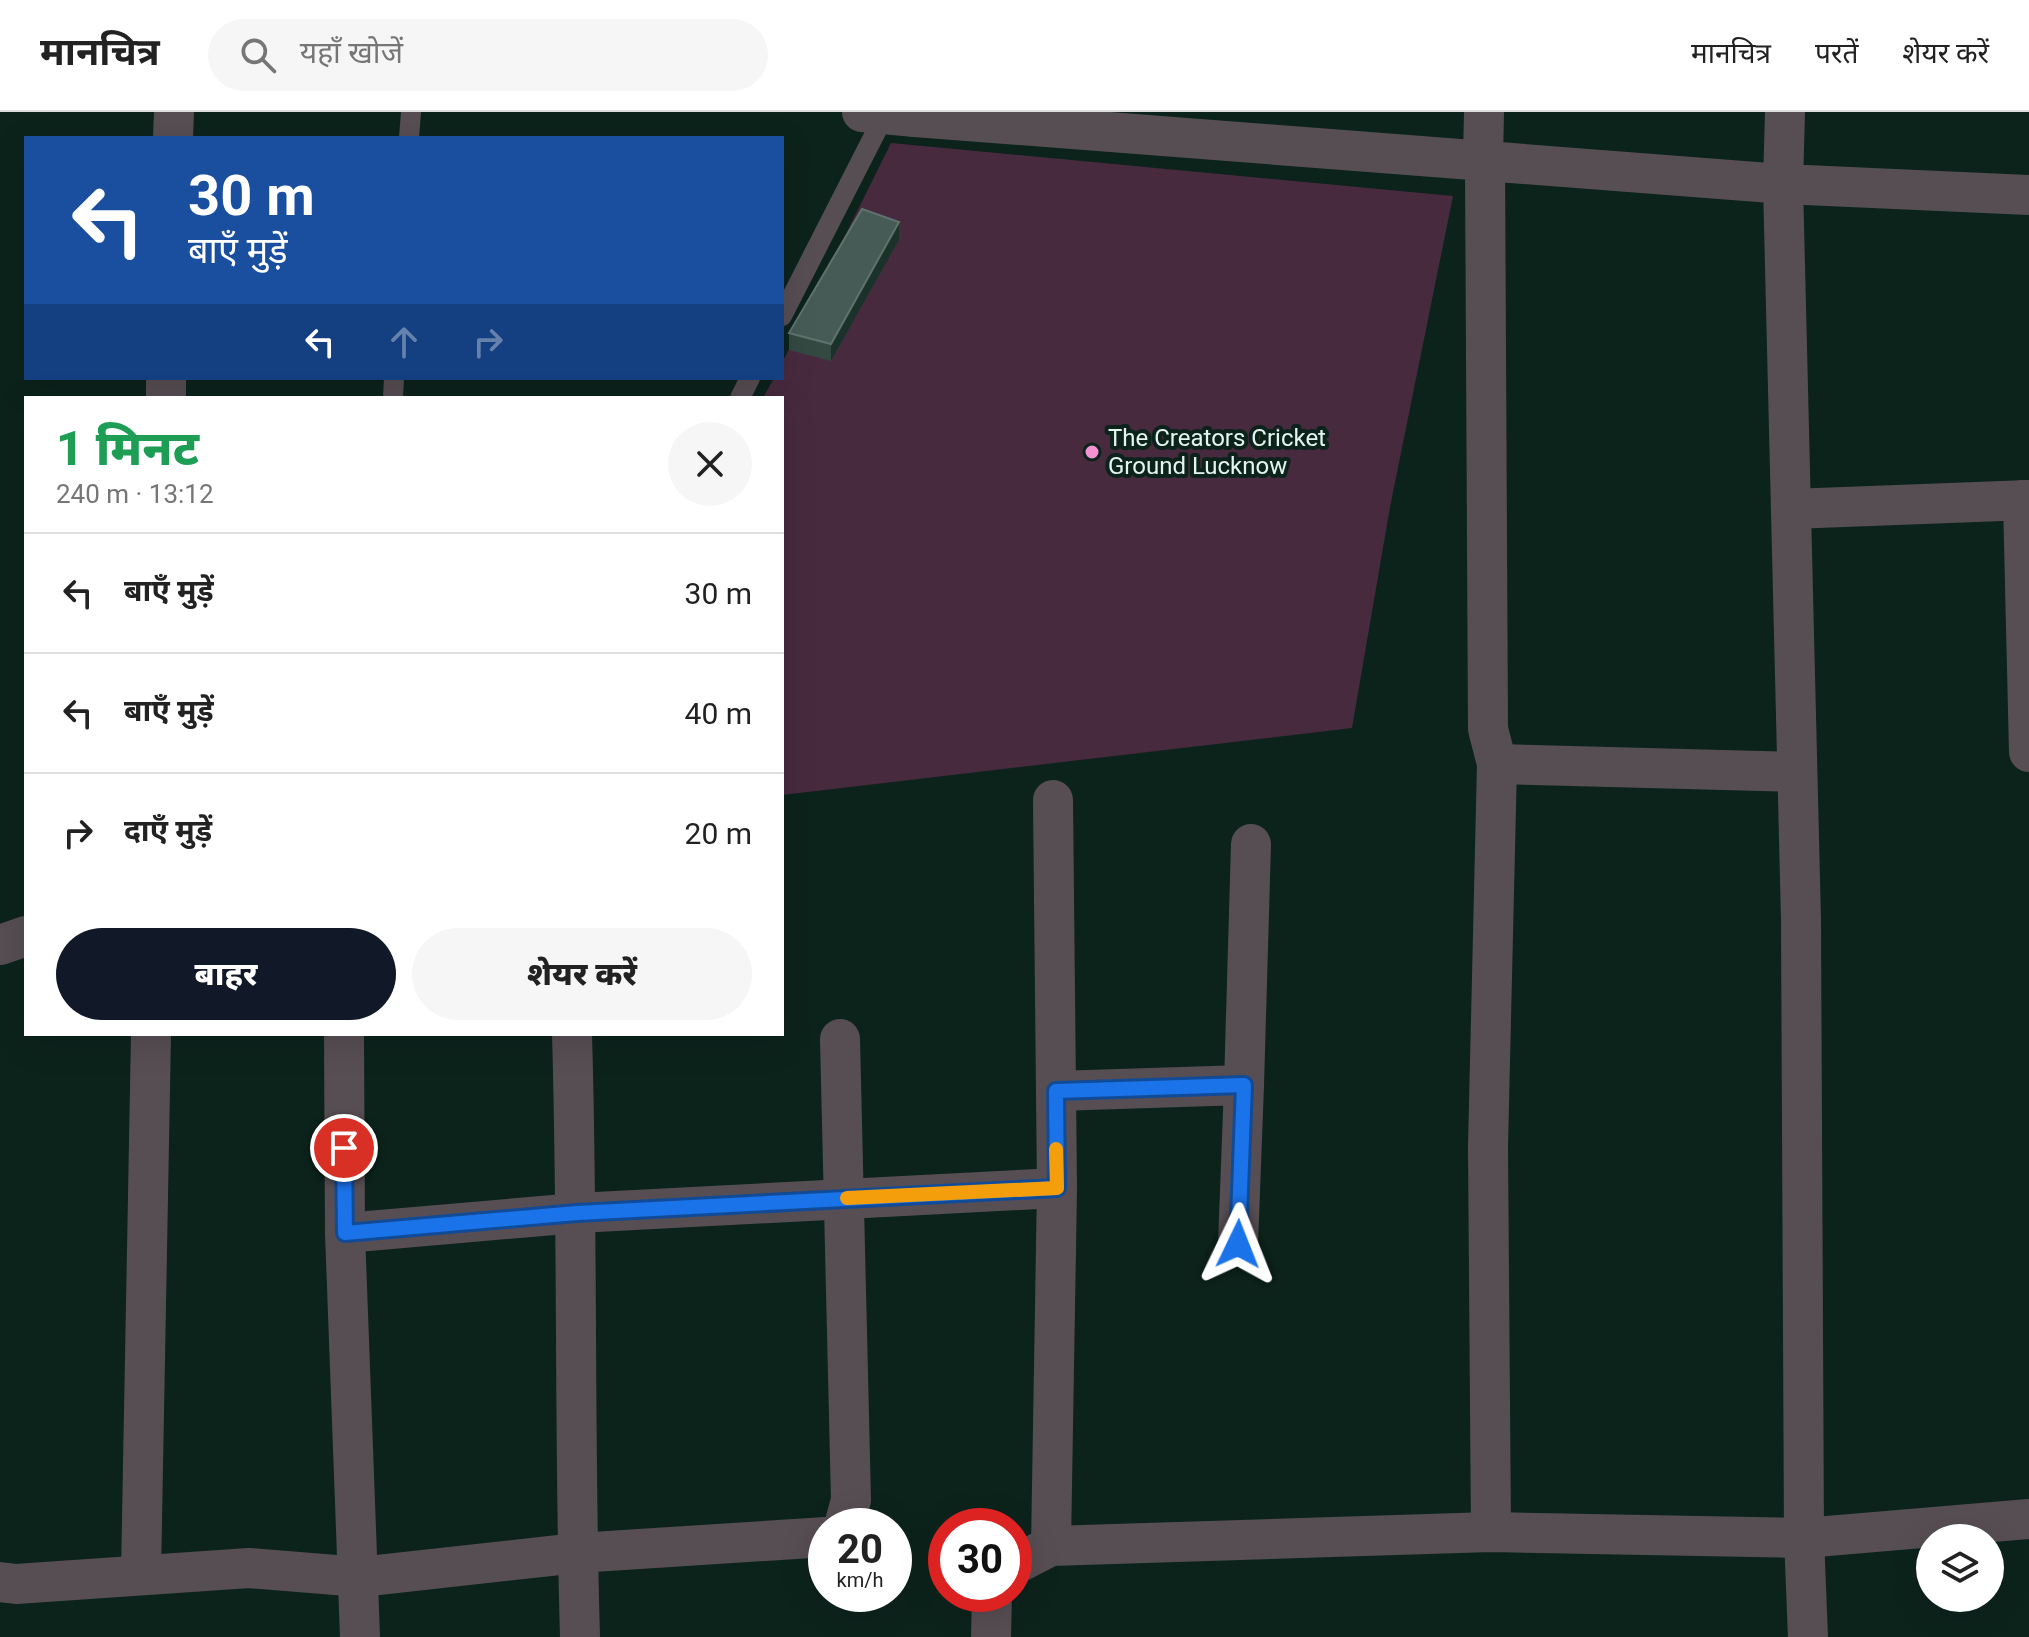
<!DOCTYPE html>
<html lang="hi">
<meta charset="utf-8">
<style>
:root{--surface:#fff;--page:#f6f6f6;--text:#222;--muted:#767676;--line:#e0e0e0;--accent:#111827}
body{margin:0;font-family:Roboto,"Noto Sans Devanagari",sans-serif;background:var(--page);color:var(--text);height:100vh;display:flex;flex-direction:column;font-size:30px;white-space:nowrap}
*{box-sizing:border-box;margin:0}
p{font-size:26px;color:var(--muted)}
.icon{flex:none;width:44px;height:44px;fill:none;stroke:currentColor;stroke-width:2;stroke-linecap:round;stroke-linejoin:round}
.map{position:relative;flex:1;overflow:hidden}
.drawer{position:absolute;left:24px;top:284px;width:760px;height:640px;display:flex;flex-direction:column;background:var(--surface);border-radius:0px;box-shadow:0 8px 32px #0002}
.drawer>*{flex:none}
.guide{position:absolute;left:24px;top:24px;width:760px;height:244px;border-radius:0px;box-shadow:0 8px 32px #0002;background:#1a4fa0;color:#fff;overflow:hidden}
.buttons{position:absolute;left:1916px;top:1412px;display:grid;gap:16px}
.buttons a{display:grid;place-items:center;width:88px;height:88px;border-radius:50%;background:var(--surface);box-shadow:0 8px 32px #0002;font-size:40px}
.speed{position:absolute;left:808px;top:1396px;display:flex;gap:16px;font-size:40px;font-weight:700;text-align:center}
.speed>*{display:grid;place-content:center;width:104px;height:104px;border-radius:50%;background:var(--surface);box-shadow:0 8px 32px #0002;line-height:1}
.speed small{font-size:20px;font-weight:400}
.speed .limit{border:12px solid #d22;background:#fff;color:#111}
.pin{position:absolute;display:grid;place-items:center;width:68px;height:68px;color:#fff;margin:-34px;border:4px solid #fff;border-radius:50%;box-shadow:0 2px 8px #0007}
.me{position:absolute;width:88px;margin:-44px;rotate:2deg;stroke-linejoin:round;filter:drop-shadow(0 0 6px #0008)}
.turn{display:flex;align-items:center;gap:28px;height:168px;padding:0 32px;font-size:36px}
.turn .icon{width:104px;height:104px;stroke-width:2.5}
.turn b{display:block;font-size:56px;line-height:68px}
.lanes{display:flex;align-items:center;height:76px;padding:0 32px;background:#0003;justify-content:center;gap:40px;direction:ltr}
.lanes .off{opacity:.35}
.round{display:grid;place-items:center;flex:none;width:84px;height:84px;border-radius:42px;background:var(--page)}
.headline{display:flex;align-items:center;justify-content:space-between;height:136px;padding:0 32px}
h1{font-size:48px;font-weight:800;line-height:60px;color:#1e9e55}
.button{display:flex;gap:16px;margin-top:auto;padding:16px 32px}
.button a{flex:1;height:92px;border-radius:48px;background:var(--accent);color:#fff;font-size:32px;font-weight:800;line-height:92px;text-align:center}
.button a+a{background:var(--page);color:var(--text)}
ul{padding:0;list-style:none}
li{display:flex;align-items:center;gap:24px;height:120px;padding:0 32px;border-top:2px solid var(--line)}
li div{flex:1}
li b{display:block;font-size:30px}
li em{font-style:normal}
header{display:flex;align-items:center;gap:48px;box-sizing:border-box;height:112px;padding:0 40px;background:var(--surface);border-bottom:2px solid var(--line)}
header strong{font-size:38px}
nav{display:flex;gap:44px;margin-inline-start:auto;font-size:28px}
.search{width:560px;height:72px;background:var(--page);display:flex;align-items:center;gap:20px;box-sizing:border-box;padding:0 28px;border-radius:44px;color:var(--muted);font-size:30px}
.map>svg:first-child{display:block}
.green{fill:#482a3e}
.lines{fill:none;stroke-linecap:round;stroke-linejoin:round}
.lane{stroke:#574e53;stroke-width:20}
.street{stroke:#574e53;stroke-width:40}
.wall{fill:#334942}
.shaded-wall{fill:#1b322b}
.building{fill:#465b55;stroke:#5f736d;stroke-width:2}
.route-casing{stroke:#114b97;stroke-width:20}
.route{stroke:#1a73e8;stroke-width:14}
.slow{stroke:#f59e0b;stroke-width:14}
.poi-dot{fill:#f491d3;stroke:#0c231c;stroke-width:3}
.labels{text-anchor:middle;dominant-baseline:central;stroke-width:8;stroke-linejoin:round;paint-order:stroke}
.poi-label{font-size:24px;fill:#e6f4ef;stroke:#0c231c;text-anchor:start}
</style>
<header>
<strong>मानचित्र</strong>
<div class="search"><svg class="icon" aria-label="search" viewBox="0 0 24 24"><circle cx="10" cy="10" r="6"/><path d="M15 15l6 6"/></svg>यहाँ खोजें</div>
<nav><a>मानचित्र</a><a>परतें</a><a>शेयर करें</a></nav>
</header>
<div class="map">
<svg width="2029" height="1525" viewBox="0 0 2029 1525">
<rect width="100%" height="100%" fill="#0c231c"/>
<path class="green" d="M891,31l562,53 -63,311 -38,221 -570,67v-397h-19l11,-20h8v-15z"/>
<g class="lines">
<g class="lane">
<path d="M409,26l2,-26"/>
<path d="M782,204l103,-202"/>
<path d="M393,286l1,-20"/>
<path d="M740,286l10,-20"/>
</g>
<g class="street">
<path d="M862,0l53,5 2,-5"/>
<path d="M1484,0l-1,48 5,1 -3,1 3,567 9,35 -9,383 3,385"/>
<path d="M1785,0l-2,72 246,11"/>
<path d="M915,5l868,67 18,736 3,618 4,99"/>
<path d="M173,26l1,-26"/>
<path d="M166,286v-20"/>
<path d="M2023,388l6,252"/>
<path d="M1791,397l238,-9"/>
<path d="M1497,652l300,8"/>
<path d="M0,833l26,-9"/>
<path d="M344,922l1,199 15,404"/>
<path d="M572,922c6,201 2,402 8,603"/>
<path d="M840,927l11,461 -7,26"/>
<path d="M1244,973l7,-241"/>
<path d="M1056,979l188,-6 -6,159"/>
<path d="M345,1121l232,-20 480,-25"/>
<path d="M1051,1434l6,-358 -4,-388"/>
<path d="M1014,1453l37,-19 440,-14 313,6 225,-19"/>
<path d="M141,1462l10,-540"/>
<path d="M0,1470l16,2 233,-16 111,9 217,-24 249,-16"/>
<path d="M991,1525l1,-43"/>
</g>
</g>
<path class="wall" d="M899,128l-68,121 -42,-11v-17z"/>
<path class="shaded-wall" d="M899,110v18l-68,121v-17z"/>
<path class="building" d="M862,97l37,13 -68,122 -42,-11z"/>
<g class="lines">
<defs>
<path id="route" d="M344,1036l1,85 232,-20 480,-25 -1,-97 188,-6 -6,159"/>
</defs>
<use href="#route" class="route-casing"/>
<use href="#route" class="route"/>
<path class="slow" d="M847,1086l210,-10 -1,-39"/>
</g>
<circle class="poi-dot" cx="1092" cy="340" r="8"/>
<g class="labels">
<g class="poi-label">
<text x="1108" y="326">The Creators Cricket<tspan x="1108" dy="28">Ground Lucknow</tspan></text>
</g>
</g>
</svg>
<div class="buttons">
<a><svg class="icon" aria-label="layers" viewBox="0 0 24 24"><path d="M12 4l9 5-9 5-9-5zM3 14l9 5 9-5"/></svg></a>
</div>
<div class="speed"><div>20<small>km/h</small></div><div class="limit">30</div></div>
<div class="pin" style="left:344px;top:1036px;background:#d93025"><svg class="icon" aria-label="arrive" viewBox="0 0 24 24"><path d="M6 21V4h12l-3 4 3 4H6"/></svg></div>
<svg class="me" style="left:1238px;top:1132px" viewBox="-20 -20 40 40"><path d="M0-17L14 15 0 8-14 15z" fill="#1a73e8" stroke="#fff" stroke-width="4"/></svg>
<div class="guide">
<div class="turn"><svg class="icon" aria-label="left" viewBox="0 0 24 24"><path d="M17 20v-9H6M10 6l-5 5 5 5"/></svg><div><b>30 m</b>बाएँ मुड़ें</div></div>
<div class="lanes"><svg class="icon" aria-label="left" viewBox="0 0 24 24"><path d="M17 20v-9H6M10 6l-5 5 5 5"/></svg><svg class="icon off" aria-label="ahead" viewBox="0 0 24 24"><path d="M12 20V5M6 11l6-6 6 6"/></svg><svg class="icon off" aria-label="right" viewBox="0 0 24 24"><path d="M7 20v-9h11M14 6l5 5-5 5"/></svg></div>
</div>
<section class="drawer">
<div class="headline"><div><h1>1 मिनट</h1><p>240 m · 13:12</p></div><a class="round"><svg class="icon" aria-label="close" viewBox="0 0 24 24"><path d="M6 6l12 12M18 6L6 18"/></svg></a></div>
<ul>
<li><svg class="icon" aria-label="left" viewBox="0 0 24 24"><path d="M17 20v-9H6M10 6l-5 5 5 5"/></svg><div><b>बाएँ मुड़ें</b></div><em>30 m</em></li>
<li><svg class="icon" aria-label="left" viewBox="0 0 24 24"><path d="M17 20v-9H6M10 6l-5 5 5 5"/></svg><div><b>बाएँ मुड़ें</b></div><em>40 m</em></li>
<li><svg class="icon" aria-label="right" viewBox="0 0 24 24"><path d="M7 20v-9h11M14 6l5 5-5 5"/></svg><div><b>दाएँ मुड़ें</b></div><em>20 m</em></li>
</ul>
<div class="button"><a>बाहर</a><a>शेयर करें</a></div>
</section>
</div>
